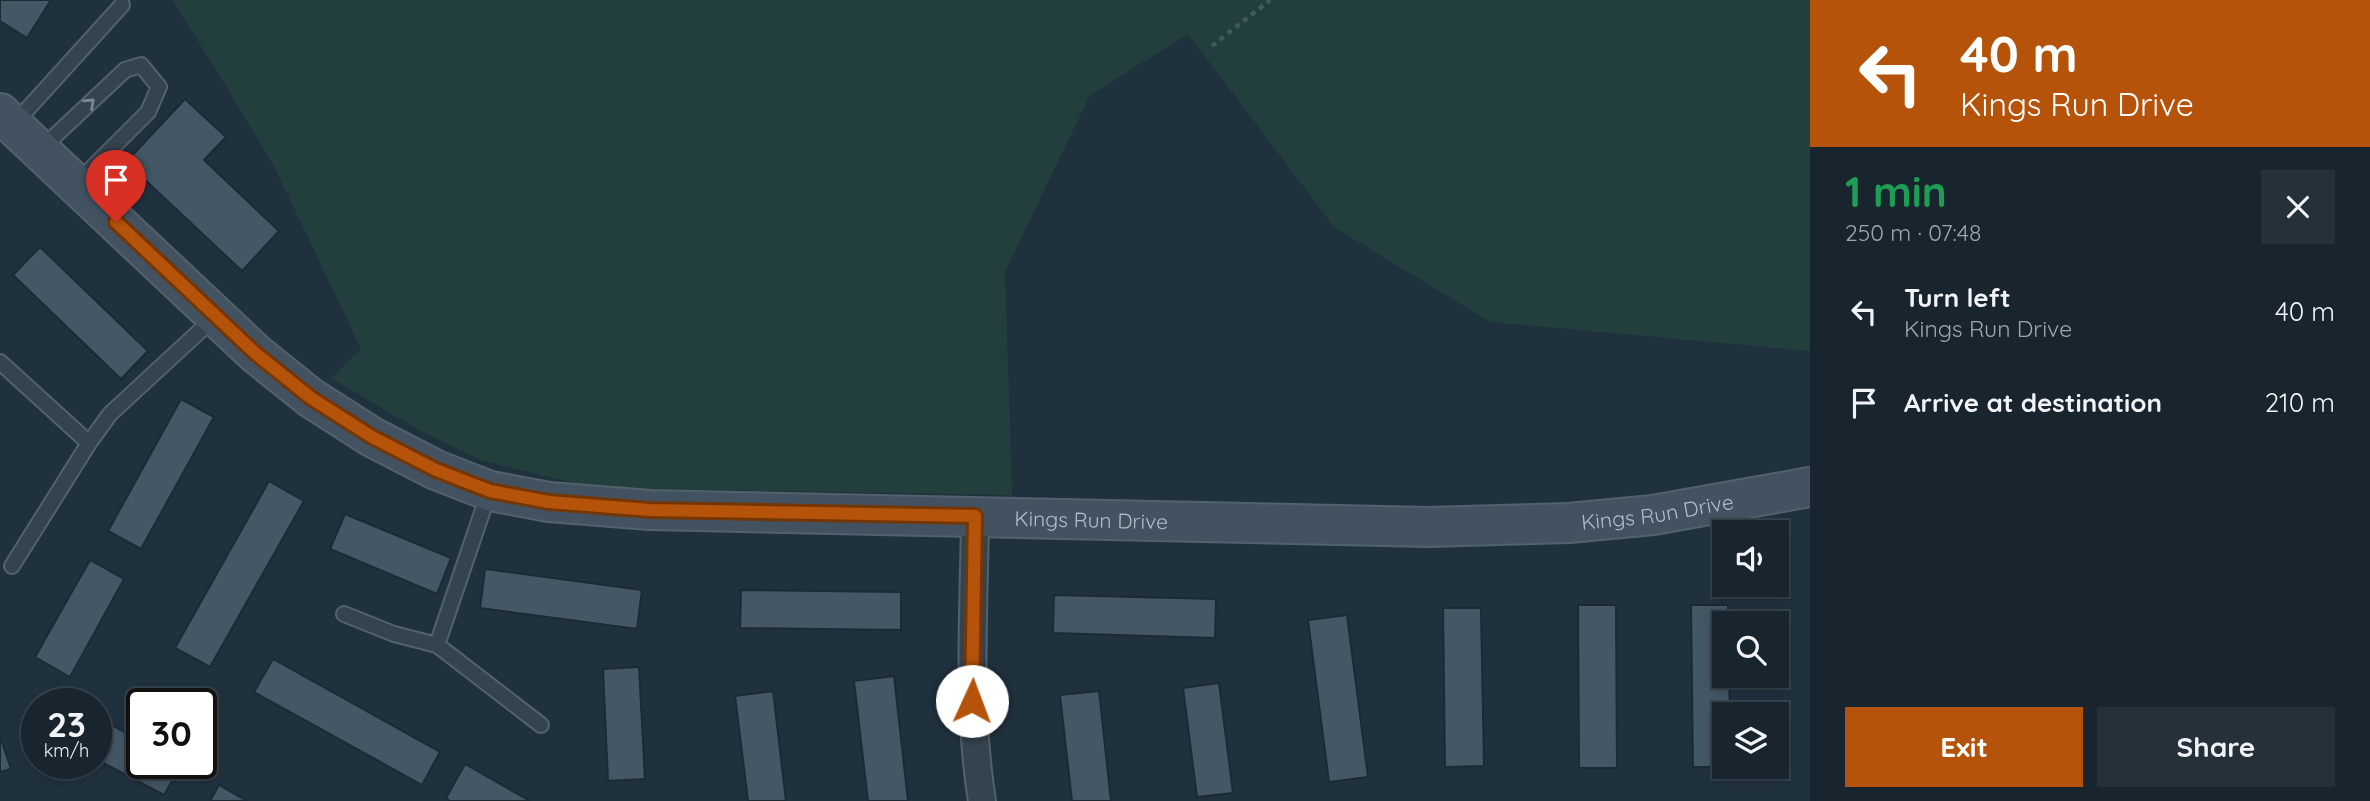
<!DOCTYPE html>
<meta charset="utf-8">
<style>
:root{--surface:#18252e;--page:#25313a;--text:#f1f3f6;--muted:#9fa5aa;--line:#36424a;--accent:#b45309}
body{margin:0;font-family:Quicksand,sans-serif;background:var(--page);color:var(--text);height:100vh;display:flex;flex-direction:column;font-size:26px;white-space:nowrap}
*{box-sizing:border-box;margin:0}
p{font-size:23px;color:var(--muted)}
.icon{flex:none;width:38px;height:38px;fill:none;stroke:currentColor;stroke-width:2;stroke-linecap:round;stroke-linejoin:round}
.map{position:relative;flex:1;overflow:hidden}
.drawer{display:flex;flex-direction:column;background:var(--surface);width:560px}
.drawer>*{flex:none}
.hud{background:#b45309;color:#fff;overflow:hidden}
.buttons{position:absolute;left:1712px;top:520px;display:grid;gap:14px}
.buttons a{display:grid;place-items:center;width:77px;height:77px;border-radius:0px;background:var(--surface);box-shadow:0 4px 10px #0003,0 0 0 2px var(--line);font-size:35px}
.speed{position:absolute;left:21px;top:688px;display:flex;gap:14px;font-size:35px;font-weight:700;text-align:center}
.speed>*{display:grid;place-content:center;width:91px;height:91px;border-radius:50%;background:var(--surface);box-shadow:0 4px 10px #0003,0 0 0 2px var(--line);line-height:1}
.speed small{font-size:18px;font-weight:400}
.speed .limit{border:4px solid #111;border-radius:10px;background:#fff;color:#111}
.pin{position:absolute;display:grid;place-items:center;width:60px;height:60px;color:#fff;margin:-72px -30px;border-radius:50% 50% 50% 0;rotate:-45deg;box-shadow:0 0 7px #0007}
.pin .icon{rotate:45deg}
.me{position:absolute;width:77px;margin:-38px;rotate:2deg;stroke-linejoin:round;filter:drop-shadow(0 0 5px #0008)}
.turn{display:flex;align-items:center;gap:24px;height:147px;padding:0 35px;font-size:32px}
.turn .icon{width:91px;height:91px;stroke-width:2.5}
.turn b{display:block;font-size:49px;line-height:60px}
.round{display:grid;place-items:center;flex:none;width:74px;height:74px;border-radius:0px;background:var(--page)}
.summary{display:flex;align-items:center;justify-content:space-between;height:119px;padding:0 35px}
h1{font-size:42px;font-weight:700;line-height:52px;color:#1e9e55}
.cta{display:flex;gap:14px;margin-top:auto;padding:14px 35px}
.cta a{flex:1;height:80px;border-radius:0px;background:var(--accent);color:#fff;font-size:28px;font-weight:700;line-height:80px;text-align:center}
.cta a+a{background:var(--page);color:var(--text)}
ul{padding:0;list-style:none}
li{display:flex;align-items:center;gap:21px;height:91px;padding:0 35px}
li div{flex:1}
li b{display:block;font-size:26px}
li em{font-style:normal}
main{display:flex;flex:1;min-height:0}
.map>svg:first-child{display:block}
.green{fill:#223f3e}
.building{fill:#445764;stroke:#1c2a34;stroke-width:2}
.lines{fill:none;stroke-linecap:round;stroke-linejoin:round}
.lane-casing{stroke:#53616b;stroke-width:18}
.street-casing{stroke:#53616b;stroke-width:30}
.secondary-casing{stroke:#53616b;stroke-width:42}
.path{stroke:#405b5a;stroke-width:4.5;stroke-dasharray:5 5;stroke-linecap:butt}
.lane{stroke:#34434e;stroke-width:14}
.street{stroke:#34434e;stroke-width:26}
.secondary{stroke:#425261;stroke-width:38}
.oneway{stroke:#788792}
.route-casing{stroke:#753606;stroke-width:18}
.route{stroke:#b45309;stroke-width:12}
.labels{text-anchor:middle;dominant-baseline:central;stroke-width:5;stroke-linejoin:round;paint-order:stroke}
.street-label{font-size:21px;fill:#b0bec9;stroke:#1a2832}
</style>
<main>
<div class="map">
<svg width="1810" height="801" viewBox="0 0 1810 801">
<rect width="100%" height="100%" fill="#20313e"/>
<path class="green" d="M173,0h1637v351l-320,-29 -156,-95 -146,-193 -98,61 -85,177 7,223 -419,-7 -113,-28 -61,-30 -88,-52 30,-29 -89,-187z"/>
<g class="building">
<path d="M0,0h51l-24,38 -27,-17z"/>
<path d="M185,99l41,38 -22,23 75,71 -37,40 -116,-109z"/>
<path d="M40,247l108,104 -27,28 -108,-104z"/>
<path d="M181,399l33,18 -73,132 -33,-18z"/>
<path d="M269,481l35,20 -94,166 -35,-19z"/>
<path d="M345,514l106,44 -14,36 -107,-45z"/>
<path d="M90,560l34,19 -54,98 -35,-20z"/>
<path d="M485,569l157,21 -5,39 -157,-21z"/>
<path d="M741,590l160,2v38l-161,-2z"/>
<path d="M1054,595l162,4 -1,39 -162,-5z"/>
<path d="M1578,605h38l1,163h-38z"/>
<path d="M1691,605h37v18h-4v53h5l1,38h-6v52l6,1h-37z"/>
<path d="M1443,608h38l3,158 -39,1z"/>
<path d="M1347,615l21,162 -39,5 -21,-162z"/>
<path d="M273,659l167,93 -18,33 -168,-93z"/>
<path d="M639,667l6,112 -37,2 -5,-112z"/>
<path d="M894,676l14,125h-40l-14,-120z"/>
<path d="M1219,683l14,110 -36,4 -14,-109z"/>
<path d="M773,691l13,110h-38l-13,-105z"/>
<path d="M1099,691l12,110h-39l-12,-106z"/>
<path d="M96,717l46,24v22h40l-18,32 -68,-36z"/>
<path d="M0,736l11,33 -11,3z"/>
<path d="M465,764l65,37h-80l-4,-3z"/>
<path d="M219,785l28,16h-37z"/>
</g>
<g class="lines">
<defs>
<g id="lane">
<path d="M14,124l108,-119"/>
<path d="M41,149l84,-79 16,-5 18,22 -11,25 -71,71"/>
<path d="M0,362l89,81"/>
<path d="M12,566l77,-123 21,-29 105,-97"/>
<path d="M344,614l50,20 43,11 104,80"/>
<path d="M437,645l52,-153"/>
</g>
<path id="street" d="M975,516c-1,95 -8,191 7,285"/>
<g id="secondary">
<path id="s1" d="M0,113l255,240 56,45 61,39 64,33 54,21 59,11 101,8 778,17 141,-4 84,-8 157,-28"/>
</g>
</defs>
<use href="#lane" class="lane-casing"/>
<use href="#street" class="street-casing"/>
<use href="#secondary" class="secondary-casing"/>
<path class="path" d="M1212,46l58,-46"/>
<use href="#lane" class="lane"/>
<use href="#street" class="street"/>
<use href="#secondary" class="secondary"/>
</g>
<defs><path id="oneway-chevron" d="M-2-3.5L2.5 0L-2 3.5" fill="none" stroke-width="1.6" stroke-linecap="round" stroke-linejoin="round" transform="scale(1.75)"/></defs>
<use class="oneway" href="#oneway-chevron" transform="translate(90 103) rotate(-43)"/>
<g class="lines">
<defs>
<path id="route" d="M116,222l139,131 56,45 61,39 64,33 54,21 59,11 101,8 325,6 -3,185"/>
</defs>
<use href="#route" class="route-casing"/>
<use href="#route" class="route"/>
</g>
<g class="labels">
<g class="street-label">
<text stroke="none"><textPath href="#s1" startOffset="1794">Kings Run Drive</textPath></text>
<text stroke="none"><textPath href="#s1" startOffset="1227">Kings Run Drive</textPath></text>
</g>
</g>
</svg>
<div class="buttons">
<a><svg class="icon" aria-label="sound" viewBox="0 0 24 24"><path d="M4 9h4l5-4v14l-5-4H4zM17 9q2 3 0 6"/></svg></a>
<a><svg class="icon" aria-label="search" viewBox="0 0 24 24"><circle cx="10" cy="10" r="6"/><path d="M15 15l6 6"/></svg></a>
<a><svg class="icon" aria-label="layers" viewBox="0 0 24 24"><path d="M12 4l9 5-9 5-9-5zM3 14l9 5 9-5"/></svg></a>
</div>
<div class="speed"><div>23<small>km/h</small></div><div class="limit">30</div></div>
<div class="pin" style="left:116px;top:222px;background:#d93025"><svg class="icon" aria-label="arrive" viewBox="0 0 24 24"><path d="M6 21V4h12l-3 4 3 4H6"/></svg></div>
<svg class="me" style="left:972px;top:701px" viewBox="-20 -20 40 40"><circle r="19" fill="#fff"/><path d="M0-13L10 11 0 6-10 11z" fill="#b45309"/></svg>
</div>
<section class="drawer">
<div class="hud">
<div class="turn"><svg class="icon" aria-label="left" viewBox="0 0 24 24"><path d="M17 20v-9H6M10 6l-5 5 5 5"/></svg><div><b>40 m</b>Kings Run Drive</div></div>
</div>
<div class="summary"><div><h1>1 min</h1><p>250 m · 07:48</p></div><a class="round"><svg class="icon" aria-label="close" viewBox="0 0 24 24"><path d="M6 6l12 12M18 6L6 18"/></svg></a></div>
<ul>
<li><svg class="icon" aria-label="left" viewBox="0 0 24 24"><path d="M17 20v-9H6M10 6l-5 5 5 5"/></svg><div><b>Turn left</b><p>Kings Run Drive</p></div><em>40 m</em></li>
<li><svg class="icon" aria-label="arrive" viewBox="0 0 24 24"><path d="M6 21V4h12l-3 4 3 4H6"/></svg><div><b>Arrive at destination</b></div><em>210 m</em></li>
</ul>
<div class="cta"><a>Exit</a><a>Share</a></div>
</section>
</main>
